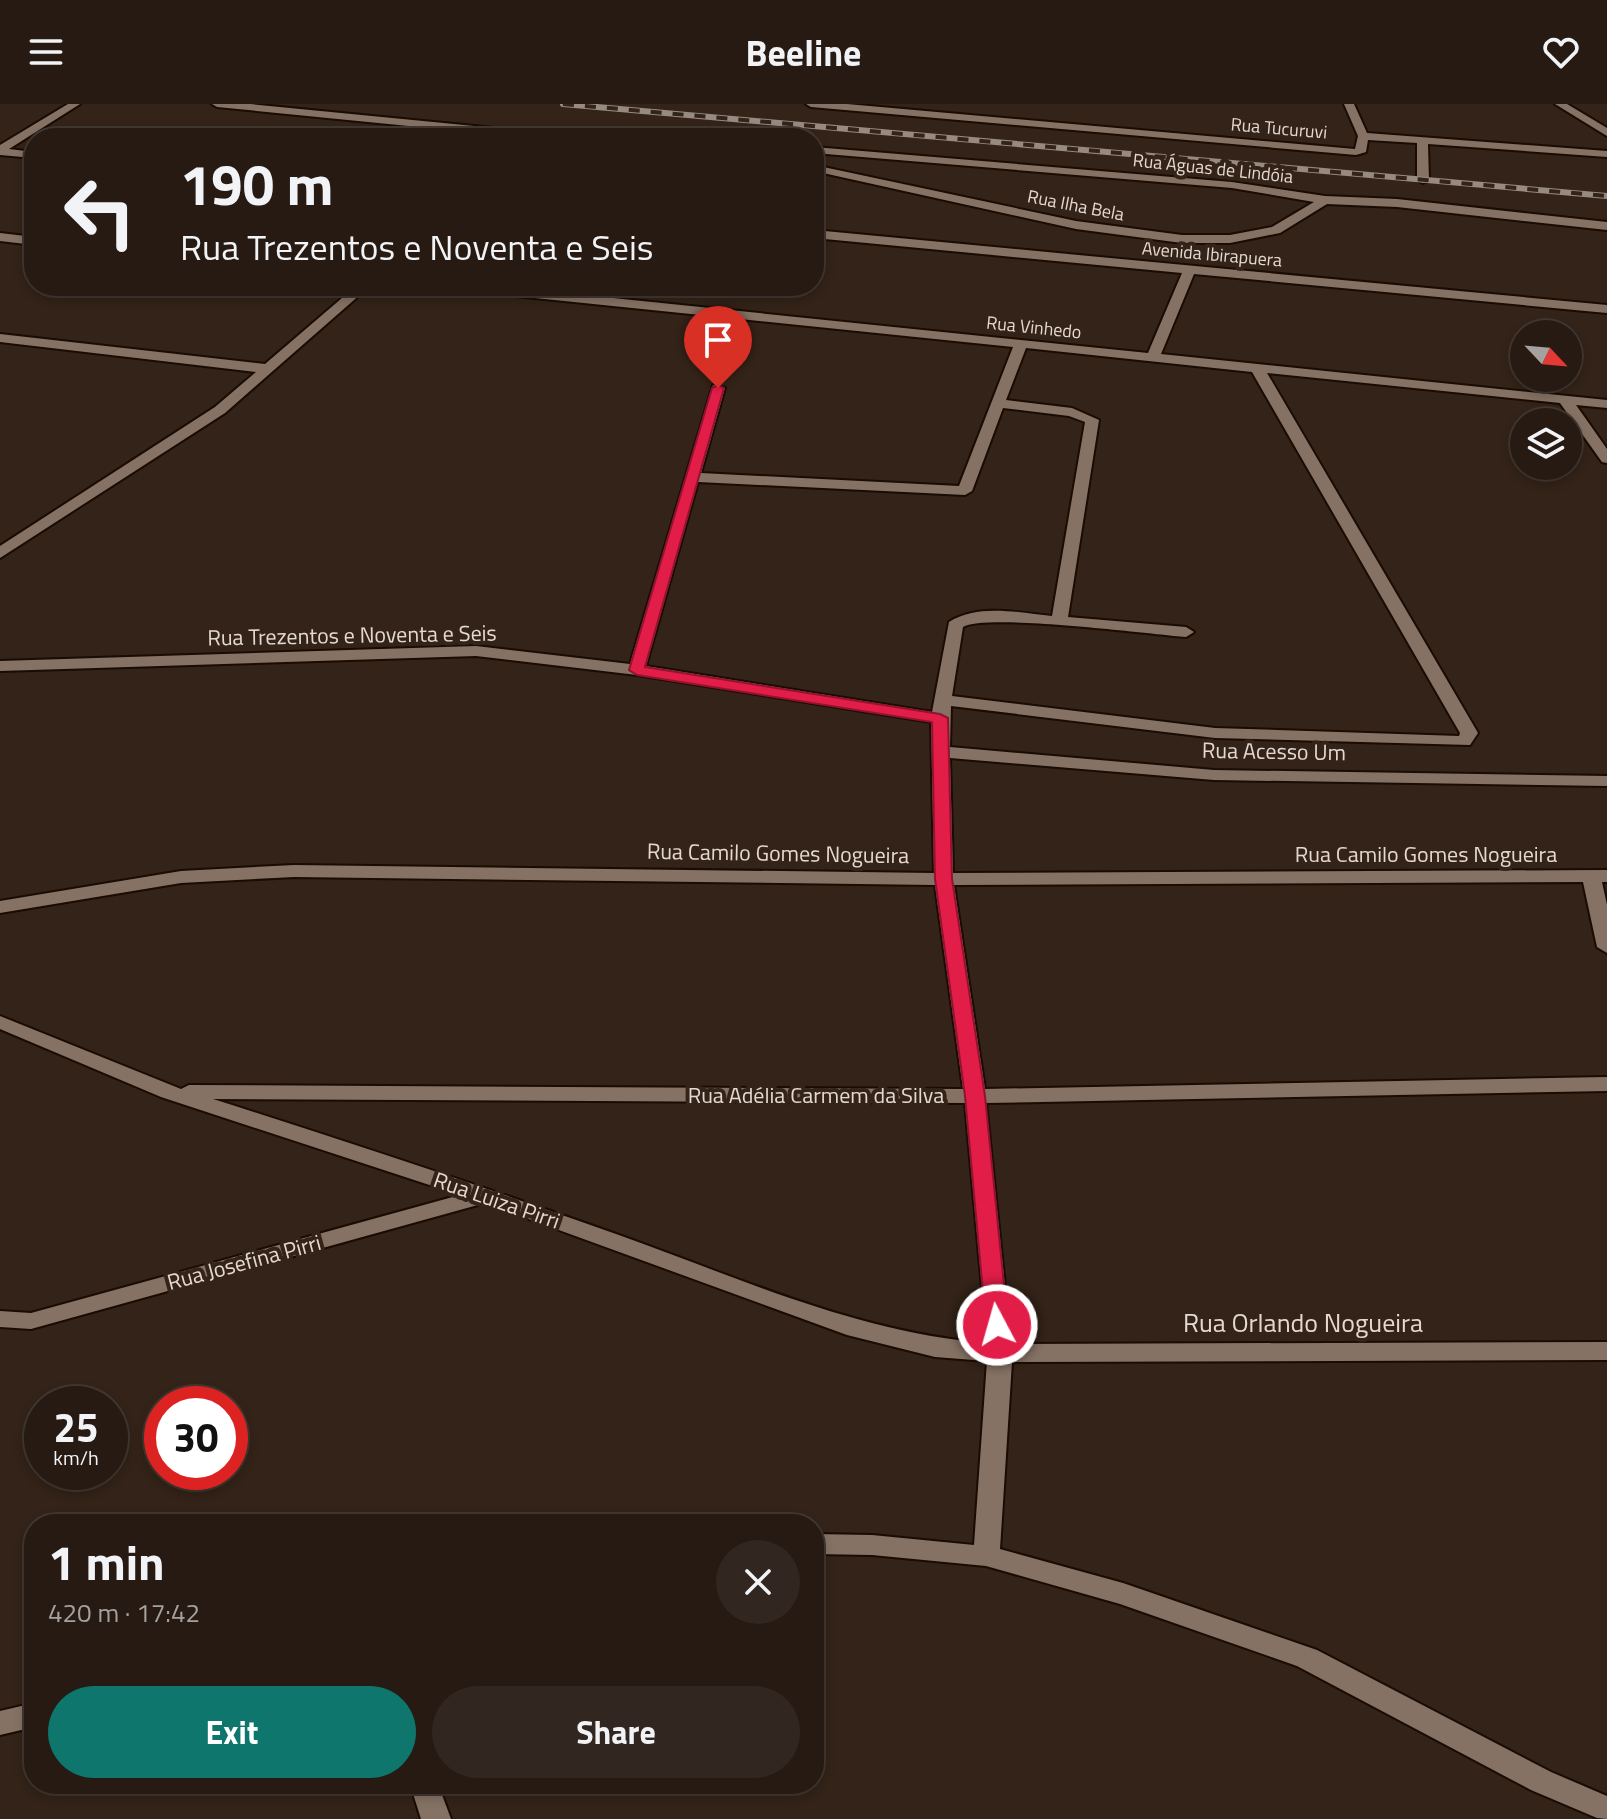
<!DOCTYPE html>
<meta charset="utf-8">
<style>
:root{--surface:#261a12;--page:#322720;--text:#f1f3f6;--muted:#a4a19f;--line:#423832;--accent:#0f766e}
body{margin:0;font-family:"Titillium Web",sans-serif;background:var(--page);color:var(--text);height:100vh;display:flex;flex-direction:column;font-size:30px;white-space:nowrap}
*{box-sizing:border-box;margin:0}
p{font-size:26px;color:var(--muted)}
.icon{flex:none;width:44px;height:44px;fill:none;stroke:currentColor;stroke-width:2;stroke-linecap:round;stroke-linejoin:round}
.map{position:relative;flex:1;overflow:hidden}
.sheet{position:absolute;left:24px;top:1410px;width:800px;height:280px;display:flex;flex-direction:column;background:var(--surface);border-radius:32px;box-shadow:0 4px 12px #0003,0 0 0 2px var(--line)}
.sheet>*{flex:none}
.hud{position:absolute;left:24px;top:24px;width:800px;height:168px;border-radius:32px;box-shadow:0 4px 12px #0003,0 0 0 2px var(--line);background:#261a12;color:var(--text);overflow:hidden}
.needle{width:52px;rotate:116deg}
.controls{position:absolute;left:1510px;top:216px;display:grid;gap:16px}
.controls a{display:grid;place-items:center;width:72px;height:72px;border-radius:50%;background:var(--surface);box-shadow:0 4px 12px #0003,0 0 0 2px var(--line);font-size:40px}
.speed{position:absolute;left:24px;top:1282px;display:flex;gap:16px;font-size:40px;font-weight:700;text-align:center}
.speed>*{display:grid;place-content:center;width:104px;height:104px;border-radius:50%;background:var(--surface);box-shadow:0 4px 12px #0003,0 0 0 2px var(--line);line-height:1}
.speed small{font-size:20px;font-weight:400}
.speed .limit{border:12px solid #d22;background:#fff;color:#111}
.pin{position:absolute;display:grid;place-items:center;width:68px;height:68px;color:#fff;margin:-82px -34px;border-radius:50% 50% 50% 0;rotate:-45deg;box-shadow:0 0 8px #0007}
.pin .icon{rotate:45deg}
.me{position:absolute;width:88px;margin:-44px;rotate:354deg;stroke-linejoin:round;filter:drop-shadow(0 0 6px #0008)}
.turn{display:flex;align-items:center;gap:28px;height:168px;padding:0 24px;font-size:36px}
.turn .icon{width:104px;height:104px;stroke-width:2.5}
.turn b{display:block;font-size:56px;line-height:68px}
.round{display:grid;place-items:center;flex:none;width:84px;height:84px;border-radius:42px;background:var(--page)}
.summary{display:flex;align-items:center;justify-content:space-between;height:136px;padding:0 24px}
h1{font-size:48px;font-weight:700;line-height:60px}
.cta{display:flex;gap:16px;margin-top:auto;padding:16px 24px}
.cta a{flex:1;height:92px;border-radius:48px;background:var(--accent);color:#fff;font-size:32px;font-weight:700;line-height:92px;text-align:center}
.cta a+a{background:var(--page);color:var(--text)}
header{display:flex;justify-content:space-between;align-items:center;height:104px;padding:0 24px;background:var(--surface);font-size:36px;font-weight:700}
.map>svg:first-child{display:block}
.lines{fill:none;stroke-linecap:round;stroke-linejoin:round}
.minor-casing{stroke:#1a0c03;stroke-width:4}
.minor{fill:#857264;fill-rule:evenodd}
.rail-casing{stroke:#978a81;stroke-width:6}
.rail{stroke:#332318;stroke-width:4;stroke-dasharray:11;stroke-linecap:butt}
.route{fill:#e11d48;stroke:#92132f;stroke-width:2}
.labels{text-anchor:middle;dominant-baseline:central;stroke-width:8;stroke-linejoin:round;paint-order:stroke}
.far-street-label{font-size:18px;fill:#e4d9d1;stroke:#332318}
.street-label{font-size:22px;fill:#e4d9d1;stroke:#332318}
.near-street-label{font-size:26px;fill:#e4d9d1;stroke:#332318}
</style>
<header><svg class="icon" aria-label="menu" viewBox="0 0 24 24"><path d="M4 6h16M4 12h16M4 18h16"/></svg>Beeline<svg class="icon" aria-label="heart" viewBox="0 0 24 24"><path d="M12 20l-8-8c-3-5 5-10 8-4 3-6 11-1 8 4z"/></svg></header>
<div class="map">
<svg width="1607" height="1715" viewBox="0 0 1607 1715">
<rect width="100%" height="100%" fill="#332318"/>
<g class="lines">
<defs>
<g id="minor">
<path d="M68,0h12l-71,45 25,3v6l-34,-3v-10z"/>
<path d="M212,0h38l315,31 6,3h-40l-314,-31z"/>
<path d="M806,0h41l508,45 3,-13 -14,-32h10l13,29 240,18v6l-179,-13 1,36 -6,3 -6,-3v-37l-49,-3 -2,12 -10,3 -545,-48z"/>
<path d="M1555,0h12l40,24v8z"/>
<path d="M814,43l418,35 93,14 72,3 210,23v8l-210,-23 -70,-3 -47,29 -50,10h-48l-106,-14 -262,-58v-6l262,56 106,14h48l42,-8 42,-25 -82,-14 -418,-35z"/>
<path d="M814,126l793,75v8l-413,-39 -33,80 446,46v8l-31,-3 31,44v14l-5,-1 -42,-59 -293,-30 211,360 -8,12 -255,-7 -264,-32 -1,41 264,23 393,6v10l-393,-6 -264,-22 3,115 654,-3v12h-5l5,23v48l-10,-6 -14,-65 -629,3 31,204 622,-12v14l-621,12 25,241 596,-2v18l-595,2 -12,187 123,34 194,67 234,122 56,24v23l-10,-1 -66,-28 -234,-124 -177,-62 -134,-38 -114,-11 -58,-1v-20l58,1 102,10 13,-184 -52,-4 -88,-22 -362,-132 -454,126 -31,-2v-16l31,2 429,-118 -299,-98 -161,-68v-13l181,73 8,-4 774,4 -28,-204 -641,-8 -113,6 -181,30v-12l181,-30 113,-6 640,8 -3,-151 -294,-47 -161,-19 -476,15v-10l476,-15 154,18 83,-279 12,3 -24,85 258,13 54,-139 -555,-57 -6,-4h43l653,67 34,-80 -368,-35zM1026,244l226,24 208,361 -1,3 -244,-8 -263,-32 11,-69c23,-14 186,7 223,10l8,-5 -8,-5 -118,-10 31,-197 -27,-12 -66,-8zM1003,304l66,8 16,6 -33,194c-32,-3 -74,-13 -103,6l-17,90 -286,-46 52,-184 267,13 7,-4zM213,995l752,4 22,240c-129,-10 -250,-66 -371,-109 -134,-48 -268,-92 -403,-135z"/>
<path d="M0,129l34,4v8l-34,-4z"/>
<path d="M356,182h14l-145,127 -225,145v-12l215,-139 41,-35 -256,-30v-8l265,30z"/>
<path d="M34,1599v24l-34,8v-24z"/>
<path d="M410,1680h28l13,35h-30z"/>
</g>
</defs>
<use href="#minor" class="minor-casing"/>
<use href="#minor" class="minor"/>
<defs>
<path id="rail" d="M563,0l1044,92"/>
</defs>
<use href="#rail" class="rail-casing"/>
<use href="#rail" class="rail"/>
</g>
<path class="route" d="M718,281l6,3 -79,279 295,47 8,4 4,161 33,217 23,229 -3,5h-15l-4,-5 -21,-229 -30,-217 -3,-157 -295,-47 -8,-5 83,-282z"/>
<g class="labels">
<g class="far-street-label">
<text transform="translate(1279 24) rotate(5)">Rua Tucuruvi</text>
<text transform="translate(1213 64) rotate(6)">Rua Águas de Lindóia</text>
<text transform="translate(1076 101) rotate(11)">Rua Ilha Bela</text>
<text transform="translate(1212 150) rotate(5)">Avenida Ibirapuera</text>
<text transform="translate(1034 223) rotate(6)">Rua Vinhedo</text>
</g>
<g class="street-label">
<text transform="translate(352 531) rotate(-1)">Rua Trezentos e Noventa e Seis</text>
<text transform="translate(1274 647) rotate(1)">Rua Acesso Um</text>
<text transform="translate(778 749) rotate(1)">Rua Camilo Gomes Nogueira</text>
<text x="1426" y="750">Rua Camilo Gomes Nogueira</text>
<text x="816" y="991">Rua Adélia Carmem da Silva</text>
<text transform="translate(497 1096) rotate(19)">Rua Luiza Pirri</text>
<text transform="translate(244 1158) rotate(-15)">Rua Josefina Pirri</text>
</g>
<g class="near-street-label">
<text x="1303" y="1218">Rua Orlando Nogueira</text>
</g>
</g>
</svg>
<div class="controls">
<a><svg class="needle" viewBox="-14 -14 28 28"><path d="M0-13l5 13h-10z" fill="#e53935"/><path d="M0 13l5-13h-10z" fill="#a4a19f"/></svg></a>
<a><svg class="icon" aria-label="layers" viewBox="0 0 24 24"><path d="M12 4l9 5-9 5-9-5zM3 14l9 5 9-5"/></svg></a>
</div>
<div class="speed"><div>25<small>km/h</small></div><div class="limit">30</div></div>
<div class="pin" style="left:718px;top:284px;background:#d93025"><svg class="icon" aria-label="arrive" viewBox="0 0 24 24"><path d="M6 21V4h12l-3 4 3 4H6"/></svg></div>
<svg class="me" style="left:997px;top:1221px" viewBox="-20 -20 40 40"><circle r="17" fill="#e11d48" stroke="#fff" stroke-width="3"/><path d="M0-11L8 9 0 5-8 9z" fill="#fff"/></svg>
<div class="hud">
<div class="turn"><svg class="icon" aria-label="left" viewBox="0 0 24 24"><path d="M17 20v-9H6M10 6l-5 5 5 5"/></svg><div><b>190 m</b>Rua Trezentos e Noventa e Seis</div></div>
</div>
<section class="sheet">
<div class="summary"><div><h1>1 min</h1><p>420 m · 17:42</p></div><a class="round"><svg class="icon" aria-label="close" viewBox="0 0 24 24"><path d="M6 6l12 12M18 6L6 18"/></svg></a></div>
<div class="cta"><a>Exit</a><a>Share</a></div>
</section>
</div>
